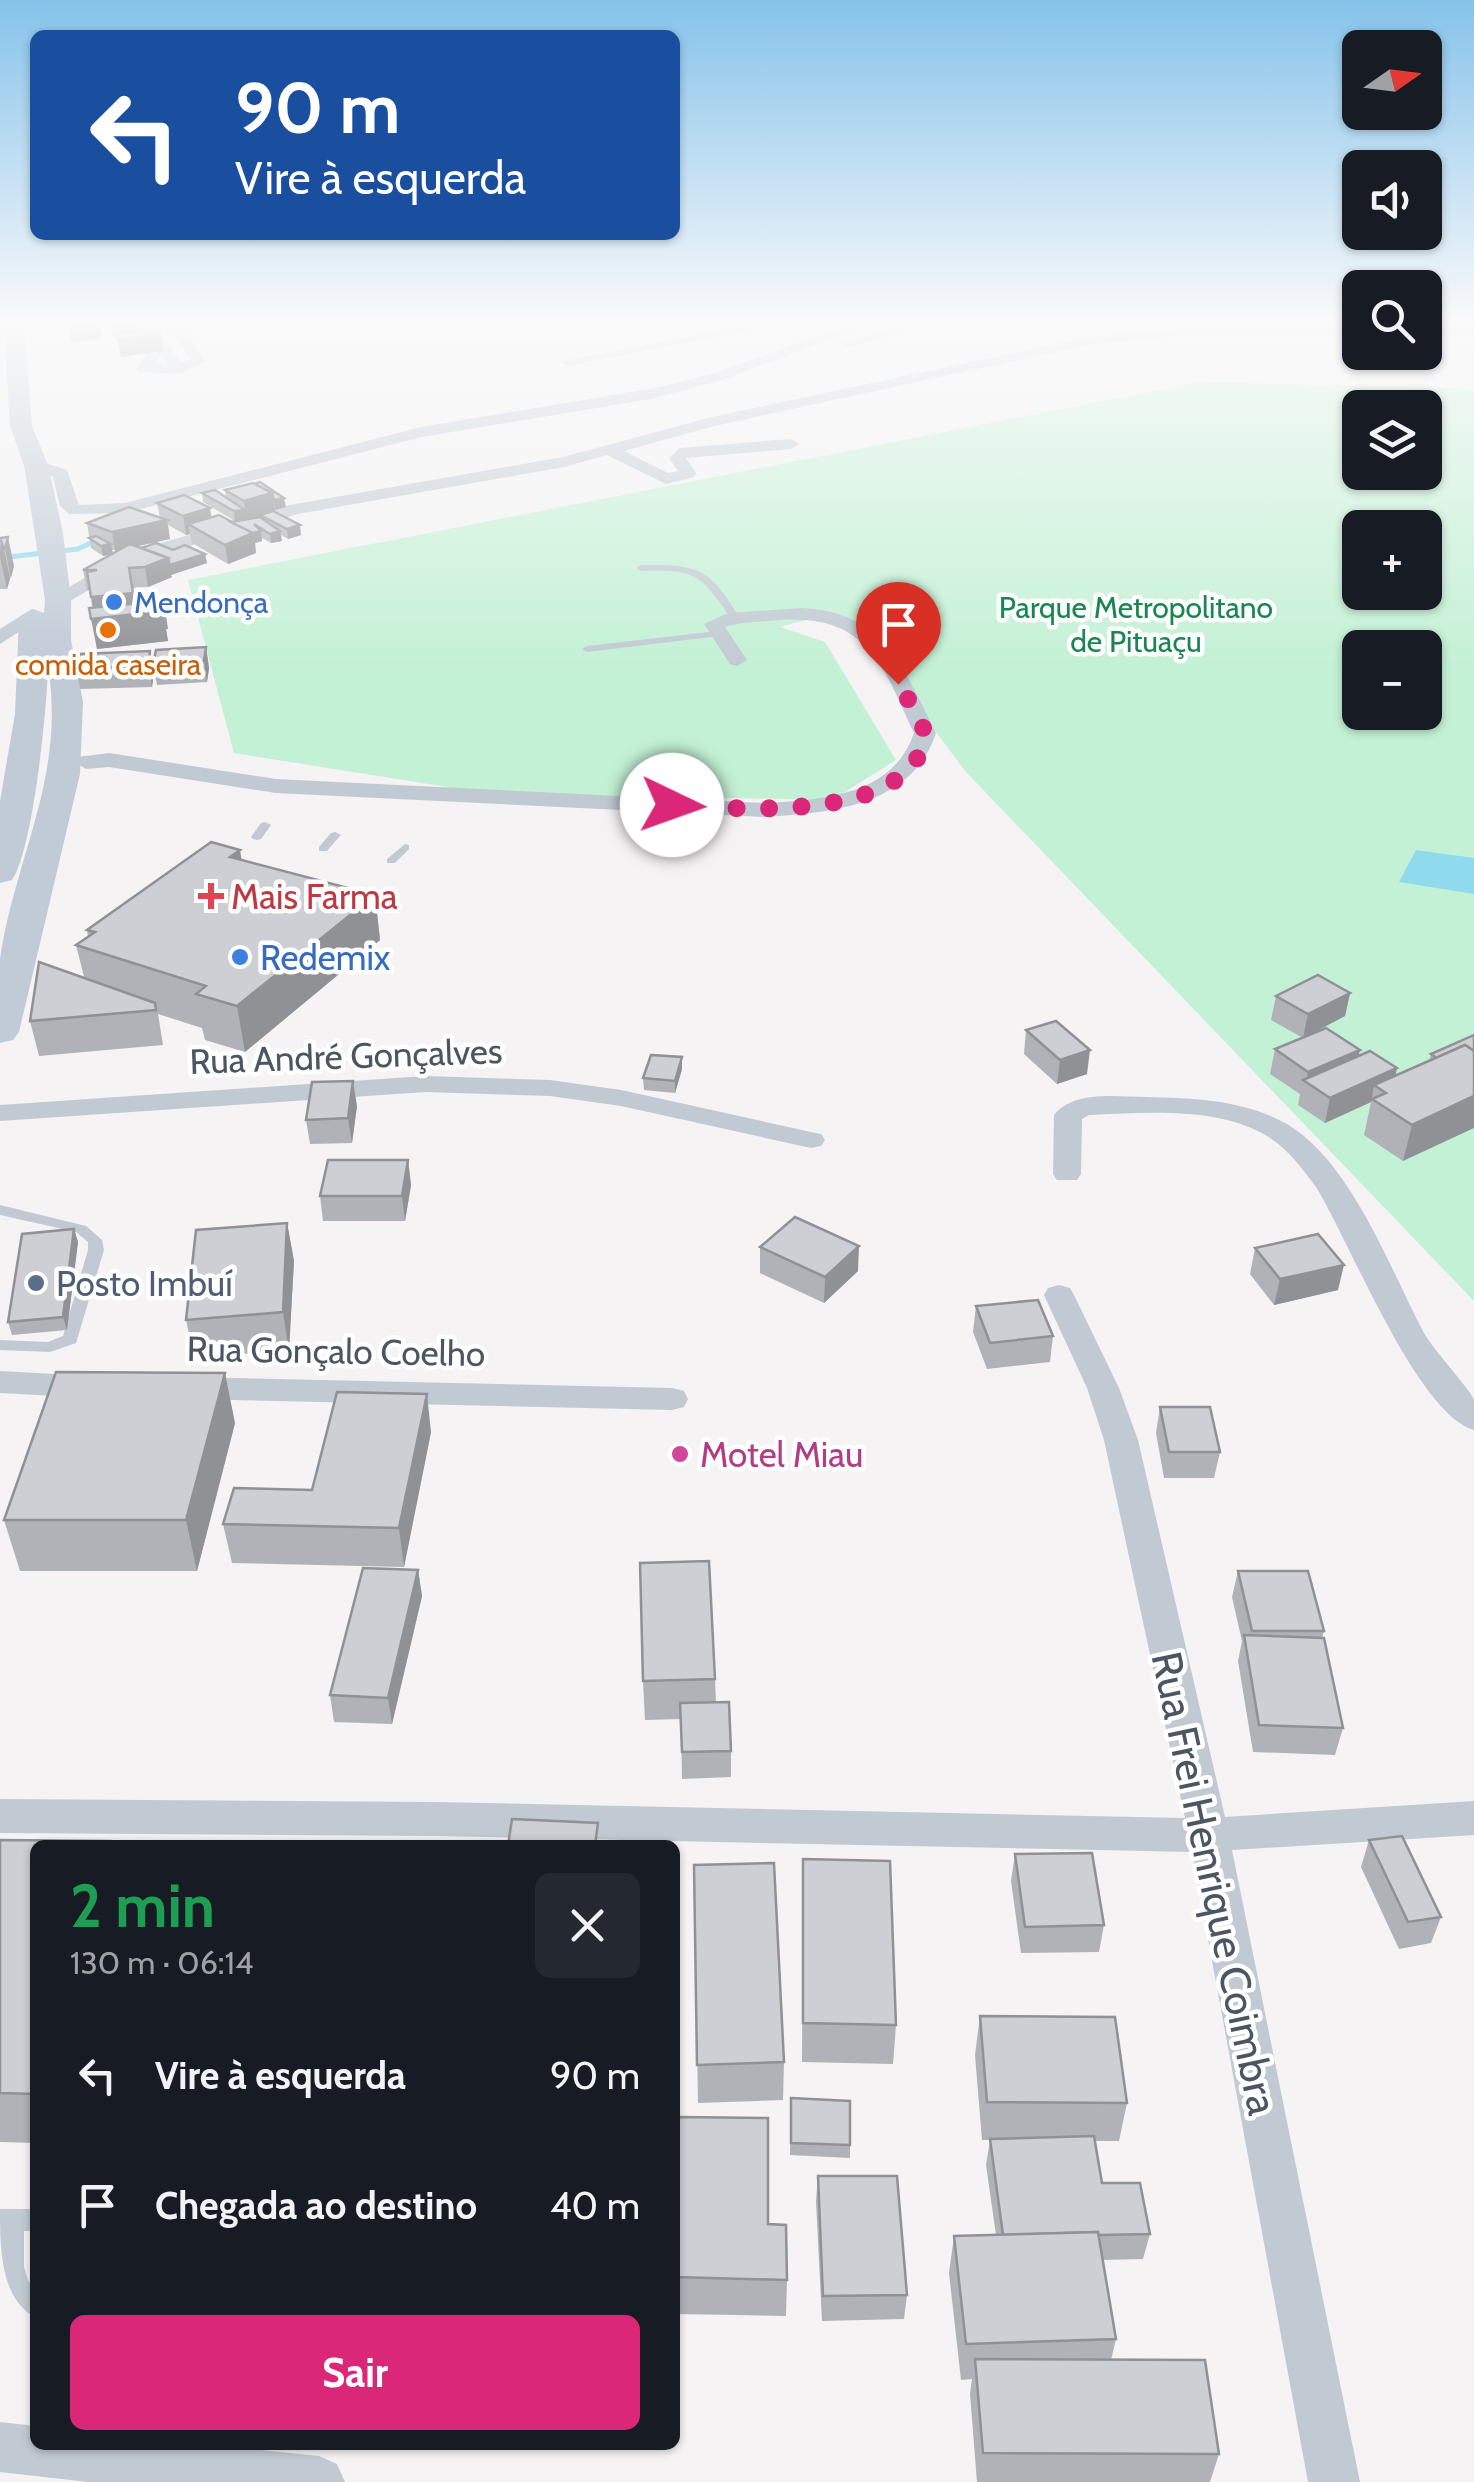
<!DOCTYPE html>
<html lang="pt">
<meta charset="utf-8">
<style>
:root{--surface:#171b24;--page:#242831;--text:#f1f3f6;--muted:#9ea1a6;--accent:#db2777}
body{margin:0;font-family:Cabin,sans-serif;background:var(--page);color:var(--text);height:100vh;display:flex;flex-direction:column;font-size:38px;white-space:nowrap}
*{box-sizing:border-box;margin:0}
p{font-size:32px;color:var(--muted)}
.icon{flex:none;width:55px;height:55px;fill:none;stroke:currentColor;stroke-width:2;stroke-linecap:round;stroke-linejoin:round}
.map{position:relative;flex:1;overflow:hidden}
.drawer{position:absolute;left:30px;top:1840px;width:650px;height:610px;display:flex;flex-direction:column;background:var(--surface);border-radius:15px;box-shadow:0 2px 8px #0004}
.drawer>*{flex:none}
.guide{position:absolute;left:30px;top:30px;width:650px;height:210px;border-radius:15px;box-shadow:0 2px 8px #0004;background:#1a4fa0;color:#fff;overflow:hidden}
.needle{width:65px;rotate:76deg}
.controls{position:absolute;left:1342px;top:30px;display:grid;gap:20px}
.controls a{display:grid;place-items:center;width:100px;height:100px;border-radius:15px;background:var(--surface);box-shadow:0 2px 8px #0004;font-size:50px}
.pin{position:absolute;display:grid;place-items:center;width:85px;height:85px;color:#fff;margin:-102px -42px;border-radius:50% 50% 50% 0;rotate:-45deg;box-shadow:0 0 10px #0007}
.pin .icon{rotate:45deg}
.me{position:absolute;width:110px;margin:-55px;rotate:93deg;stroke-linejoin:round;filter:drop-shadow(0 0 8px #0008)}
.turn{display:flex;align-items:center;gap:35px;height:210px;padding:0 40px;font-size:45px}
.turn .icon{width:130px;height:130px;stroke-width:2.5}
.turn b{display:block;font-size:70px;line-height:85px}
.round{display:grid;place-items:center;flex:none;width:105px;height:105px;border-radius:15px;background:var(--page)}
.summary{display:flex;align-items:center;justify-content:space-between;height:170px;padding:0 40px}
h1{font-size:60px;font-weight:700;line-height:75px;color:#1e9e55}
.cta{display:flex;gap:20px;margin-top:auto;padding:20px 40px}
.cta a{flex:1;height:115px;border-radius:15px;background:var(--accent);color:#fff;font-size:40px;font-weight:700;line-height:115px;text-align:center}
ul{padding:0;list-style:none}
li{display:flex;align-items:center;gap:30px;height:130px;padding:0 40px}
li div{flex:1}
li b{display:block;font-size:38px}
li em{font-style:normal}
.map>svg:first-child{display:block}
.green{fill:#c3f1d5;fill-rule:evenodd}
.water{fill:#90daee}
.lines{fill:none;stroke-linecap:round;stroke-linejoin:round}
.stream{stroke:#90daee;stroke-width:5}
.service{fill:#c1cad2;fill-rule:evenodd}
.minor{fill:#c1cad2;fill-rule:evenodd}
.secondary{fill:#c1cbd6;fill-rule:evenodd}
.wall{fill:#b0b2b7}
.shaded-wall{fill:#909195}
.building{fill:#cdcfd5;stroke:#909195;stroke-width:2.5}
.route{stroke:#db2777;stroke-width:18;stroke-dasharray:0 32.4}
.shop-dot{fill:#3f7fe0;stroke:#fff;stroke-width:4}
.food-dot{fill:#e8710a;stroke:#fff;stroke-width:4}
.health-dot{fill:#e0444e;stroke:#fff;stroke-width:4}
.service-dot{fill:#5c6f8a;stroke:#fff;stroke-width:4}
.hotel-dot{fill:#d1479c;stroke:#fff;stroke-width:4}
.labels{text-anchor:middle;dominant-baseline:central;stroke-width:9;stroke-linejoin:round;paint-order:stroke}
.far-shop-label{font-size:30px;fill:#366cbe;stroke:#fff;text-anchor:start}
.far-park-label{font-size:30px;fill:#17864f;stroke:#fff}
.far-food-label{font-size:30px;fill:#c56008;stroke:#fff}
.health-label{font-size:35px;fill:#be3a42;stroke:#fff;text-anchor:start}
.shop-label{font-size:35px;fill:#366cbe;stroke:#fff;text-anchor:start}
.street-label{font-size:35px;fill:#4a5661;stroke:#fff}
.service-label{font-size:35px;fill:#4e5e75;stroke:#fff;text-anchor:start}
.hotel-label{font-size:35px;fill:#b23c85;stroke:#fff;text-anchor:start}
.near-street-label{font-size:42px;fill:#4a5661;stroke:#fff}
</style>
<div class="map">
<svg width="1474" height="2482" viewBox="0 0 1474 2482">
<rect width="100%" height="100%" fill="#f5f3f3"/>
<path class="green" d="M1200,382l274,7v912l-508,-529 -105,-140 -48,-14 -33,9 45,15 71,118 -64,40 -347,-7 -251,-40 -46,-173zM1360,408h65v64h-65zM1360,528h65v64h-65zM1360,648h65v64h-65z"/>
<path class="water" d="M1416,850l58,8v36l-75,-12z"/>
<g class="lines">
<path class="stream" d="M0,558l78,-9 21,-10"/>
<g class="service">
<path d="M662,565c48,1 54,17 79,54l-2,2h-6c-32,-46 -35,-52 -92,-50l-5,-3 5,-3z"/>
<path d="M717,631l3,1v4l-133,16 -5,-3 5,-3z"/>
<path d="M265,822l6,3 -10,14 -4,1 -4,-1 -2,-2 10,-14z"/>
<path d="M335,832l6,3 -2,2 -12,14h-8v-4l12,-14z"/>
<path d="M405,844l4,1v4l-14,14h-8v-4z"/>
<path d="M0,1205l86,21 16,14 2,10 -28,93 -26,9 -50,-2v-10l48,2 15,-6 25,-86v-8l-12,-10 -76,-17z"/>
<path d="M0,2209h35v22h-11v36l4,13 7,10v27c-35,-18 -35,-72 -35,-108z"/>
</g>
<g class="minor">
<path d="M137,323h14l31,40 8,-4 -24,-36h14l26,38 -26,13 -41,-2 -3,-3 16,-23zM160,356l8,8h-14z"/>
<path d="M758,323h29l-220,43 -7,-4z"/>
<path d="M853,323h20l-148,56 -69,19 -234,39 -297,76 -56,1 -9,-8 -7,-29 -25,-12 8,-5 31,10 12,35 46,-2 296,-76 234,-39 60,-15z"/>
<path d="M907,323h22l-81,25 -7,-4z"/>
<path d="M1360,326v8l-175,1 -97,10 -374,81 -90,25 44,22 10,-2 -9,-13 11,-10 111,-9 8,5 -8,5 -105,9 10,15 -2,4 -28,7 -59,-29 -43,12 -266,47 -162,48 -71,42h-14l-3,-4 76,-46 166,-49 273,-48 149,-40 376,-80 97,-10z"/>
<rect x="1425" y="326" width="49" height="8"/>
<path d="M802,608c80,3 102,60 134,125 -24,73 -105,80 -172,84l-488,-24 -167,-26 -23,2 -11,-7 3,-5 31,-4 167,26 488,24c58,-3 129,-7 150,-70 -32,-70 -48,-119 -135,-113 -18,2 -38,2 -54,7l22,33 -10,6 -7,-2 -26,-40 24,-11z"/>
<path d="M32,609l10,6 -3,4 -39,25v-15z"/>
<path d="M426,1076l124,4 71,10 190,42 10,2 4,6 -4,6 -10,2 -190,-42 -71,-10 -124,-4 -426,29v-16z"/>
<path d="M1146,1097c47,1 99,3 141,27 65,39 103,145 137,209 10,18 47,57 50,67 0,8 0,22 0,30 -57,-16 -125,-190 -158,-243 -14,-19 -29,-39 -49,-51 -51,-30 -122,-23 -178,-21l-7,4 -1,55 -4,6h-20l-4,-6 1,-59c20,-25 63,-18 92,-18z"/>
<path d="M1059,1285l11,3 4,7 45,93 19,52 87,377 249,-16v34l-242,15 128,632h-52l-116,-630 -758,-16 -434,-3v-34l434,3 751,16 -81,-378 -17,-52 -43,-93 4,-7z"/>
<path d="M0,1371l92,5 11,3 5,8 -5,8 -11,3 -92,-5z"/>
<path d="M188,1377l484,11 12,3 4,8 -4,8 -12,3 -484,-11 -11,-3 -5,-8 5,-8z"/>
<path d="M0,2422l35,4v19h179l105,11 18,8 8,18h-257l-88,-10z"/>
</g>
<path class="secondary" d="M4,323h20l8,103 16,39 15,68 8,67v40l12,62 -3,72 -61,258 -6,8 -13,3c0,-27 0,-57 0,-84 15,-103 66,-182 48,-292 -1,42 -15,183 -36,213l-12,3v-82l15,-87 4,-97 14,-8 11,4 1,-13 -21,-135 -14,-39z"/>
</g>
<g class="wall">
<path d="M253,483l33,24 -11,2v3l26,23 -13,4 -7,-4 1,6 -11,2 -9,-5v3l-7,2 1,10 -28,11 -36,-21 -2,-9 -4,1 -18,-10 2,14 -33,7 68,8 2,9 -36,12 1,2 -24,10 -15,1 2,15 33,26h-2l2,12 -71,8 -7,-59h-3l-4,-20 36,-20h-7l1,4 -10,2 -12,-8 -4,-25 73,-5 -3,-15 74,19 4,-1 -32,-19 -1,-9 24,4 -1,-7z"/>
<path d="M0,538l14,28 -7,23h-7z"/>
<path d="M206,647l3,21 -2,14 -50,3 -4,-21z"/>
<path d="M150,651l4,21 -2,15 -72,2 -4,-21z"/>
<path d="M242,860l133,35 5,45 -135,112 -40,-12 -3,-12 -44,-14 5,31 -124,11 -9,-35 54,-44 -8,-32 12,-8 -1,-7z"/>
<path d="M1350,993l-5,23 -38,20 51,20 39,12 -2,8 34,-15 2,-7 43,-19 -71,126 -39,-26 7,-33 -46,21 -27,-18 2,-11 -30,-20 5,-25 28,-11 -32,-18 5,-24z"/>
<path d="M1026,1030l61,44 -30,10 -33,-30z"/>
<path d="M682,1057v12l-7,24 -31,-3 -1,-12z"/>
<path d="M357,1106l-5,37 -42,1 -4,-24z"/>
<path d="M408,1160l3,25 -6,36h-82l-3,-25z"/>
<path d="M287,1223l7,38 -5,89 -95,8 -8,-38z"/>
<path d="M74,1229l4,13 -11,88 -55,5 -4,-13z"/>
<path d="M760,1247l98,24 -34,32 -64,-30z"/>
<path d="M1255,1248l83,42 -64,15 -24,-31z"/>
<path d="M976,1306l77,30 -3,26 -63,7 -14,-37z"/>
<path d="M1160,1407l60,45 -6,26h-50l-8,-45z"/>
<path d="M235,1423l-38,148h-177l-16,-51z"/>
<path d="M431,1432l-27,135 -172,-4 -9,-39 89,-34z"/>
<path d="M418,1570l4,26 -30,128 -58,-2 -4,-27z"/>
<path d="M1238,1571l86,60 -2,7 21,90 -8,27 -82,-3 -15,-91 4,-20 -10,-44z"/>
<path d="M715,1679l1,24 15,48v26l-49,2 -1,-60 -36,1 -2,-39z"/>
<path d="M0,1840l35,5v298l-35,-1z"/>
<path d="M1369,1840l72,77 -10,26 -32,6 -38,-82z"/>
<path d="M1015,1854l89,71 -5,27 -78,1 -10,-72z"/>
<path d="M803,1859l93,166 -3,39 -91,-2z"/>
<path d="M694,1865l90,197 -1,38 -85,3z"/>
<path d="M980,2016l147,87 -8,38h-24l7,42 48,51 -7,25 -41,1 14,79 -5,21 108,94 -9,28h-233l-7,-88 2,-15 -11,1 -12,-107 5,-37 42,-1 -10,-70 4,-25h-8l-7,-85z"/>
<path d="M791,2098l59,47v13l-60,-3z"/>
<path d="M818,2176l89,119 -3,24 -82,2 -6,-120z"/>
<path d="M675,2218l93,6 19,56 -1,36 -111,-2z"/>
</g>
<g class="shaded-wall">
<path d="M68,323h32l2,15 -31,4z"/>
<path d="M111,323h27l2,11 -27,3z"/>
<path d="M160,334l3,17 -42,6 -3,-17z"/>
<path d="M272,493l3,19 -28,8 -12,1 -1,-10 11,-1 -1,-9z"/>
<path d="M284,498l2,9 -11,3 -1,-10z"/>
<path d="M210,508l3,19 -25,-3 2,10 -4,1 -3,-19z"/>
<path d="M167,520l3,19 -55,12 -3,-19z"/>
<path d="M300,525l1,10 -13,4 -1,-10z"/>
<path d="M261,531l1,10 -7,2 1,10 -28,11 -3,-19 16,-9z"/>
<path d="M280,531l2,10 -11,2 -1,-9z"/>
<path d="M8,537l6,29 -3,12 -6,-29z"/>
<path d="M2,540l8,38 -3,11 -7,-32v-10z"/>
<path d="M111,544l2,10 -10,2 -2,-10z"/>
<path d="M205,554l2,9 -36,12 1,2 -24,10 -3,-20 23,-9z"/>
<path d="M129,568l7,44 28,-11 4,28h-2l2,12 -71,8 -6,-30 4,-2 -4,-20z"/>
<path d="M206,647l3,21 -2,14 -3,-21z"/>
<path d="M150,651l4,21 -2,15 -3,-21z"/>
<path d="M240,850l7,44 -17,-37z"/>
<path d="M375,895l5,45 -135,112 -8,-46z"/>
<path d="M1350,993l-5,23 -42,22 5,-24z"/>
<path d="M1090,1050l-3,24 -30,10 3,-24z"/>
<path d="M1360,1050l-6,24 -48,8 2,-10z"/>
<path d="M682,1057v12l-7,24v-12z"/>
<path d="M1397,1068l-6,24 -5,1 -12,-8 -3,17 -46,21 5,-25z"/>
<path d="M353,1081l4,25 -5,37 -4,-25z"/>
<path d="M1474,1096v32l-71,33 9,-36z"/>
<path d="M408,1160l3,25 -6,36 -3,-25z"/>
<path d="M287,1223l7,38 -5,89 -6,-38z"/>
<path d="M74,1229l4,13 -11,88 -4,-13z"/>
<path d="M859,1246l-1,25 -34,32 1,-26z"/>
<path d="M1344,1265l-6,25 -64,15 6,-26z"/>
<path d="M225,1373l10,50 -38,148 -11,-51z"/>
<path d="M427,1394l4,38 -27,135 -5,-39z"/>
<path d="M418,1570l4,26 -30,128 -4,-26z"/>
</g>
<g class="building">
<path d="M160,330v4l-42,6 -1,-7z"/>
<path d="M260,482l24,16 -10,2 -2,-7 -17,-9z"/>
<path d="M253,483l19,10 -28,8 -19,-11z"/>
<path d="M215,490l30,20 -11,1 -32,-18z"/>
<path d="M184,495l26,13 -27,8 -26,-13z"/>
<path d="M129,507l38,13 -55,12 -25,-9z"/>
<path d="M273,511l27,14 -13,4 -27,-14z"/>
<path d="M219,515l34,18 -28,12 -37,-21z"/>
<path d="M260,517l20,14 -10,3 -16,-10 7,7 -8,2 -22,-11z"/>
<path d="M96,536l15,8 -10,2 -12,-8z"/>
<path d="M8,537l-3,12h-1l-4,-11z"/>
<path d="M156,543l17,7 12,-5 20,9 -35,11 -2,-7 -27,-10z"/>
<path d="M130,544l38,14 -23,9 -16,1 4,25 -42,4 -4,-25 10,-2h-14z"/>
<path d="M161,601l2,10 -72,8 -2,-11z"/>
<path d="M206,647l-2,14 -51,3 3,-14z"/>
<path d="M150,651l-1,15 -73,2 4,-14z"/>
<path d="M211,842l29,8 -10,7 145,38 -138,111 -41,-12 10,-8 -130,-41 19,-13 -8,-2z"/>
<path d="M39,962l116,41 1,7 -126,11z"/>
<path d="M1318,975l32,18 -42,21 -32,-18z"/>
<path d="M1056,1021l34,29 -30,10 -34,-30z"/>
<path d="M1326,1028l34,22 -52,22 -33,-23z"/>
<path d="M1474,1035v16l-9,-6 -28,13 -6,-4z"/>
<path d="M1465,1045l9,6v45l-62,29 -40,-26 14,-6 -12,-8z"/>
<path d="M1370,1051l27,17 -67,30 -27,-18z"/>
<path d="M651,1055l31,2 -7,24 -32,-3z"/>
<path d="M353,1081l-5,37 -42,2 6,-38z"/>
<path d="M328,1160h80l-6,36h-82z"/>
<path d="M795,1217l64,29 -34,31 -65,-30z"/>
<path d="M287,1223l-4,89 -97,8 10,-90z"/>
<path d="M74,1229l-11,88 -55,5 14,-88z"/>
<path d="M1318,1234l26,31 -64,14 -25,-31z"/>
<path d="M1038,1300l15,36 -63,7 -14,-37z"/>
<path d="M56,1372l169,1 -39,147h-182z"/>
<path d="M337,1392l90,2 -28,134 -176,-4 11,-36 78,2z"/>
<path d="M1160,1407h50l10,45h-51z"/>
<path d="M709,1561l6,118 -72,2 -3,-118z"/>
<path d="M363,1568l55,2 -30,128 -58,-3z"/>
<path d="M1238,1571h70l16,60h-72z"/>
<path d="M1244,1635l80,3 19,90 -84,-3z"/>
<path d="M729,1702l2,49 -49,1 -2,-49z"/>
<path d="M512,1819l86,4 -3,22h-87z"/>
<path d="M1402,1836l39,81 -33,5 -39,-82z"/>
<path d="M0,1840l110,1 -1,4h-74v249l-35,-1z"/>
<path d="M1092,1853l12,72 -79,2 -10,-73z"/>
<path d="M803,1859l87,2 6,164 -93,-2z"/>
<path d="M774,1863l10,199 -87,3 -3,-200z"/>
<path d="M980,2016l135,1 12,86 -140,-1z"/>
<path d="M791,2098l59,3v44l-59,-2z"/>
<path d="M679,2117l89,1v106l18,1 1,55 -112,-3v-59z"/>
<path d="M1094,2136l8,47h38l10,51 -52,1v-3l-95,3 -13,-96z"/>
<path d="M818,2176h79l10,119 -84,1z"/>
<path d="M1098,2232l18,107 -150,5 -12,-108z"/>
<path d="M975,2359l230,1 14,94 -236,-1z"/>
</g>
<linearGradient id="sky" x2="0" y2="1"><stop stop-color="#85c3ea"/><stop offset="0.48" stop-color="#fafafa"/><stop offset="1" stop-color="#fafafa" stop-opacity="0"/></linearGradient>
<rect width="1474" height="670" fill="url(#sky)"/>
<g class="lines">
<path class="route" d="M672,805c63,4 204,15 244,-45 6,-8 11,-19 8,-29 -4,-16 -17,-33 -26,-47"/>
</g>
<g class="shop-dot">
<circle cx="114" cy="602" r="10"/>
<circle cx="240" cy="957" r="10"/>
</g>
<circle class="food-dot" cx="108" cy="630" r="10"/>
<path class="health-dot" d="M206 881h10v10h10v10h-10v10h-10v-10h-10v-10h10z"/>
<circle class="service-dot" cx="36" cy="1283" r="10"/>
<circle class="hotel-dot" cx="680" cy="1454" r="10"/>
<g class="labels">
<g class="far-shop-label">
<text x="134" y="602">Mendonça</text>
</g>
<g class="far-park-label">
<text x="1136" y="607">Parque Metropolitano<tspan x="1136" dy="34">de Pituaçu</tspan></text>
</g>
<g class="far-food-label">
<text x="108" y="664">comida caseira</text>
</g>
<g class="health-label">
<text x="231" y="896">Mais Farma</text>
</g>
<g class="shop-label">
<text x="260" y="957">Redemix</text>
</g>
<g class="street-label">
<text transform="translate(346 1056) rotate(-2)">Rua André Gonçalves</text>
<text transform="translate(336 1351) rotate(1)">Rua Gonçalo Coelho</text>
</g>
<g class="service-label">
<text x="56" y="1283">Posto Imbuí</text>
</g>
<g class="hotel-label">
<text x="700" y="1454">Motel Miau</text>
</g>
<g class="near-street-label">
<text transform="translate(1215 1883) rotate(78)">Rua Frei Henrique Coimbra</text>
</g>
</g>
</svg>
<div class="controls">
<a><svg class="needle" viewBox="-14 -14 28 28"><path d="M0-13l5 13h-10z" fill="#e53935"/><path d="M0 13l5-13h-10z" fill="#9ea1a6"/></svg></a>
<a><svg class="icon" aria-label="sound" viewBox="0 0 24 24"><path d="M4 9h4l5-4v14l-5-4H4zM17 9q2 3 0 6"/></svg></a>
<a><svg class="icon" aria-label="search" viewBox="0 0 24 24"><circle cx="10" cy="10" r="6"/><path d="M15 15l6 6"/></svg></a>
<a><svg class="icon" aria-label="layers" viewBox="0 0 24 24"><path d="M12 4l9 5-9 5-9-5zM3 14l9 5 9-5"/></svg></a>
<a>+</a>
<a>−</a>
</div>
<div class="pin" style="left:898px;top:684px;background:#d93025"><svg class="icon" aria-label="arrive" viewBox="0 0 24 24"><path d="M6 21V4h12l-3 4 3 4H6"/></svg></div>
<svg class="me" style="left:672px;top:805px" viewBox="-20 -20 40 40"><circle r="19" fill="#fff"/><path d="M0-13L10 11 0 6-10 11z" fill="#db2777"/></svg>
<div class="guide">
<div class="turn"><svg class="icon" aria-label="left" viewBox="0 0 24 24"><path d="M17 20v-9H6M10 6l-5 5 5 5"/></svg><div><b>90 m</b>Vire à esquerda</div></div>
</div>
<section class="drawer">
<div class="summary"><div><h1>2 min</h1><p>130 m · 06:14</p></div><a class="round"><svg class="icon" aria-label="close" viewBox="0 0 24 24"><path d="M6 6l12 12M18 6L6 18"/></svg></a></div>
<ul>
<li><svg class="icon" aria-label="left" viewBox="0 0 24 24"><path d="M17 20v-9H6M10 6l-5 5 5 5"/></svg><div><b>Vire à esquerda</b></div><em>90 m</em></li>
<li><svg class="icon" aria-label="arrive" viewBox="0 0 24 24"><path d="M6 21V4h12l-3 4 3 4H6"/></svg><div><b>Chegada ao destino</b></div><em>40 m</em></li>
</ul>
<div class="cta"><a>Sair</a></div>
</section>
</div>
